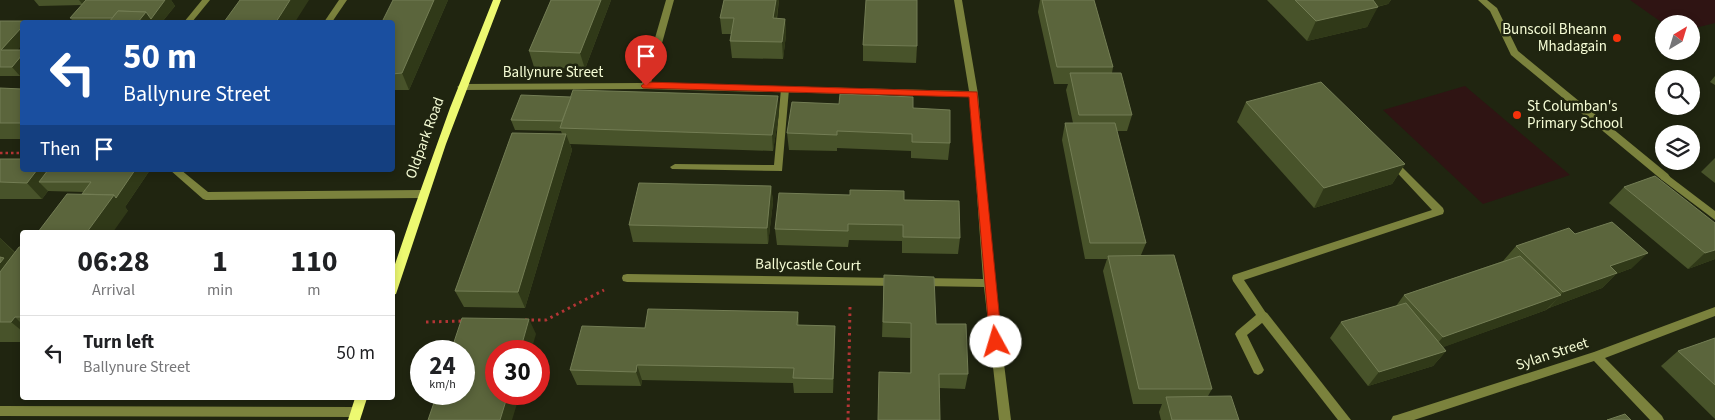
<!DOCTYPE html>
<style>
:root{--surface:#fff;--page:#f2f2f2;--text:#202124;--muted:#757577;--line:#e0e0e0}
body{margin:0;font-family:"Source Sans 3",sans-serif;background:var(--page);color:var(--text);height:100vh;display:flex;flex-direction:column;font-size:19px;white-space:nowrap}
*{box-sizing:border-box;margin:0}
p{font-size:16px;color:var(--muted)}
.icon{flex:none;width:28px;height:28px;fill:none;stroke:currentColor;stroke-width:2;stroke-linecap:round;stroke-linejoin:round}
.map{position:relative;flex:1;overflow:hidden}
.panel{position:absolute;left:20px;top:230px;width:375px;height:170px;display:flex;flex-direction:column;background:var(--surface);border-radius:5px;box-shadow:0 2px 8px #0003}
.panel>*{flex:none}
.guide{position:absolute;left:20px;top:20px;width:375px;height:152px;border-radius:5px;box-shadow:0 2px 8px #0003;background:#1a4fa0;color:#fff;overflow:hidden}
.needle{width:32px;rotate:38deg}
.buttons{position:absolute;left:1655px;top:15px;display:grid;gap:10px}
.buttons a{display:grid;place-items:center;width:45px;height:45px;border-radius:50%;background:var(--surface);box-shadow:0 2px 8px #0003;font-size:25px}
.speed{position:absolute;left:410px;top:340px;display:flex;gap:10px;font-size:25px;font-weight:700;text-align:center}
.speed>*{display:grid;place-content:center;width:65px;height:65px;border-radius:50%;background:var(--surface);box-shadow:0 2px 8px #0003;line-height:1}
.speed small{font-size:12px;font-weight:400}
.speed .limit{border:8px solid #d22;background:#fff;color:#111}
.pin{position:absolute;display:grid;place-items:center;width:42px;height:42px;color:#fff;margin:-51px -21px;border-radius:50% 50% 50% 0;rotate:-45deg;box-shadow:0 0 5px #0007}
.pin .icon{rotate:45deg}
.me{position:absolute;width:55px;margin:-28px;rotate:354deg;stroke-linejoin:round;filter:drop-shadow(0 0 4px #0008)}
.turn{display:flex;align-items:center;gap:18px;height:105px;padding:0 20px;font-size:22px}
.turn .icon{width:65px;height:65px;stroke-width:2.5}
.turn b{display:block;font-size:35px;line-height:42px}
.then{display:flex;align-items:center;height:48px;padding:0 20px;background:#0003;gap:10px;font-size:19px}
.eta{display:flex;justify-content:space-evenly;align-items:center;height:85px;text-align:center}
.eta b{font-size:30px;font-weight:700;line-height:35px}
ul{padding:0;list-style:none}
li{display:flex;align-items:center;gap:15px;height:75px;padding:0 20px;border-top:1px solid var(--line)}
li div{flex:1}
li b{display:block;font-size:19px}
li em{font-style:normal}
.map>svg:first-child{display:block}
.green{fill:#2f1413}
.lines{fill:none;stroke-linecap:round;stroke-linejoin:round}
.path-far1{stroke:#b33535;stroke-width:2.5;stroke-dasharray:2.5 3;stroke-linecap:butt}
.path{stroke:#b33535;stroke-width:3;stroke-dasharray:2.5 4;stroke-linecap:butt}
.service{fill:#7b823d;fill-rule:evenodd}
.minor{fill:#7b823d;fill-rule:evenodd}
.secondary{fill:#edf971;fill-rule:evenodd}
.wall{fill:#48532a}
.shaded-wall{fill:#303918}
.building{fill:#5b653c;stroke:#737d54}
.route{fill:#f5310b;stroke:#9f2007}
.poi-dot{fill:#f5310b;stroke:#202510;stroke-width:2}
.labels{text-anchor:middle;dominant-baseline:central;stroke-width:5;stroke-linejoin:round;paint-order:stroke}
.poi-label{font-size:15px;fill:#f6fdd6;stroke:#202510;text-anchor:end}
.street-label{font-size:15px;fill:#f6fdd6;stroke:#202510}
</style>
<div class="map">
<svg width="1715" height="420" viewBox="0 0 1715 420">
<rect width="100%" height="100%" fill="#202510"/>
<g class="green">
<path d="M1630,0h85v23l-24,6v-5h-27z"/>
<path d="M1465,86l105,89 -87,29 -100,-94z"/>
</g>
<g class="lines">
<path class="path-far1" d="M0,153h22"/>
<g class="path">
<path d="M525,320h21l58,-30"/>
<path d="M426,322l38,-1"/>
<path d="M848,420l2,-114"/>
</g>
<g class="service">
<path d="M339,0h8l-15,22h-8z"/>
<path d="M1478,0h9l10,8 21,43 150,123 2,3 -2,3h-6l-151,-125 -21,-44z"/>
<path d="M785,86l4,3 -7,82 -110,-2 -2,-2 5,-3 99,1 7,-76z"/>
<path d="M1392,159l3,1 48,48 1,3 -1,3 -199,66 24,36 -1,3 -20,16 17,35 -2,3 -4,2 -4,-2 -19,-39 2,-3 19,-16 -23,-34 -1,-3 1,-3 199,-65 -43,-46 -2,-2z"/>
</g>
<g class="minor">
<path d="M202,0h8l-18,22h-8z"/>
<path d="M666,0h8l-23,83 318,8 -15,-91h8l16,94 16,189 17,137h-12l-15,-133 -61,-1 -4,-1 -1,-3 1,-3 4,-1 60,1 -13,-182 -324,-8 -185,1 -4,-3 4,-3 181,-1z"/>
<path d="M170,170h11l27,22 214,-2 5,4 -5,4 -216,2 -3,-1z"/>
<path d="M1665,173l50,38v9l-53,-40 -2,-3 2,-3z"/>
<path d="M627,274l269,4 4,1 1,3 -1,3 -4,1 -269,-4 -4,-1 -1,-3 1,-3z"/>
<path d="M1715,307v9l-110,42 57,58 2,4h-14l-56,-59 -180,59h-23l2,-4 4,-1 197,-63z"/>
<path d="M1263,311l4,2 84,107h-13l-79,-101 -1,-3 1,-3z"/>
<path d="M0,406l356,1 4,1 2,4 -2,4 -4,1 -356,-1z"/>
</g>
<g class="secondary">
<path d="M493,0h8l-55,144 -50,150 -4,1v-22l19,-56 39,-109z"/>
<path d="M355,398h12l-7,22h-12z"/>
</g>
</g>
<g class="wall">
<path d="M34,0h137l4,6 -13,16h-88l-4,-4 12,-13 -43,1z"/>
<path d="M393,0h55l-39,90h-15l-2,4v-72z"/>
<path d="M551,0h60l-26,69 -51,-2 -5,-16z"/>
<path d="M724,0h55l-2,19h8l1,16 -3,24 -51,-1 -2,-17 1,-7h-9l-2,-16z"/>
<path d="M1040,0h54l19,67 -1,6 20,42 -5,16h-10l29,112 -5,12 71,134 -4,7 31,24h-78l-2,-8 3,-8h-29l-30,-133 4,-12h-22l-23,-119 3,-17h8l-7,-33 2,-6h-14l-16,-72z"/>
<path d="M1267,0h124l-3,4 -11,3 -10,20 -60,14z"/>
<path d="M0,21h28l1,1h-7l-4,28 2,26h-20z"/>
<path d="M863,45l54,1 -1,17 -53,-2z"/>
<path d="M1715,76v9l-5,-3z"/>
<path d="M0,88l22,1v50h-22z"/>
<path d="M571,97l208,16 -6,38 -203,-7 2,6 -47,158 -61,-1 -9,-16 107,-157 -1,-3 -46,-1 -4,-10z"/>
<path d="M1246,102l159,62 -13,20 -78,24 -77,-86z"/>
<path d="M913,108l37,35 -2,17 -37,-2v-7l-74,-3v3l-48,-1 -2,-17z"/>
<path d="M1715,158v25l-14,-11z"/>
<path d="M0,159l22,11h128l-25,37 3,4 -46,-17 2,-2 -36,-1 -6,8h-42z"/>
<path d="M771,186l2,16 -5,42 -135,-2 -4,-17z"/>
<path d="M1624,187l91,72 -27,10 -79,-66z"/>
<path d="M904,200l56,38 -2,16 -56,-1v-12l-53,-1 -1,7 -71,-2 -2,-16z"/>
<path d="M1575,234l57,34 -16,6 -14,14 -53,20 -3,2 -103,37 3,4 -13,15 -65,20 -38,-48 11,-16 55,-16 8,-11 99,-34 13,-15z"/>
<path d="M0,238l15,14 7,-5v95h-22z"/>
<path d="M884,275l52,49 32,50 -3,15 -26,-1 -29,-15v-35l-28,-1z"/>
<path d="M798,312l1,13 36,1v15l-2,52h-39l-1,-10 -151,-3 -1,6 -64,-1 -7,-15 75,-42z"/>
<path d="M1715,338v81l-54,-53 17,-15z"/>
</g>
<g class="shaded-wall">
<path d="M79,0h8l-4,5z"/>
<path d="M165,0h6l4,6 -13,16h-24l8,-10z"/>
<path d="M290,0h19l-14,22h-19z"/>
<path d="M434,0h14l-39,90 -7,-17z"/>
<path d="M601,0h10l-26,69 -5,-16z"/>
<path d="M776,0h3l-5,35 -1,-17z"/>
<path d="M1363,0h28l-3,4 -30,7z"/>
<path d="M1378,7l-11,20 -60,14 9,-20z"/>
<path d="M785,19l1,16 -3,24 -1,-17z"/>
<path d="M22,27v18l-13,15 -8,-10z"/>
<path d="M22,55v19l-2,2 -8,-9z"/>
<path d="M778,96l1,17 -6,38 -1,-16z"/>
<path d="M566,134l6,16 -47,158 -7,-16z"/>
<path d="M1405,164l-13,20 -78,24 10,-20z"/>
<path d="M37,170h18l-16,12 9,9 -6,8 -15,-16z"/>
<path d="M135,170h15l-25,37 3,4 -15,21h-26l27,-37z"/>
<path d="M771,186l2,16 -5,42 -1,-16z"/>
<path d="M0,238l16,16 -16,47z"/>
<path d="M1715,250v9l-27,10 17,-16z"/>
<path d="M1648,253l-16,15 -16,6 -14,14 -53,20 14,-16 47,-26z"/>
<path d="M1561,295l-15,15 -116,42 13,-15z"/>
<path d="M798,312l1,15 -2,-2z"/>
<path d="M15,317l7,7v7l-11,-9z"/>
<path d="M529,319l7,15 -5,17h-11z"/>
<path d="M835,326v15l-2,52v-14z"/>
<path d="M1446,351l-13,15 -65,20 11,-14z"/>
<path d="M637,365l5,15 -1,6 -5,-14z"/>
<path d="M508,394h12l-8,26h-12z"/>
</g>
<g class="building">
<path d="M86,0h79l-14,19 -5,-7 -28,-1 -6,7h-42z"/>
<path d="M240,0h50l-14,22h-52z"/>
<path d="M393,0h41l-32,73 -10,1v-52h-10z"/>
<path d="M551,0h50l-21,53 -51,-2z"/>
<path d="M724,0h52l-3,18 12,1 -3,23 -52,-1 4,-23h-14z"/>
<path d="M866,0h51v46l-54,-1z"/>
<path d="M1042,0h52l19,67h-56z"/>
<path d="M1295,0h78l5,7 -62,14z"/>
<path d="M118,11l28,1 -8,10h-29z"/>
<path d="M0,21h28l-2,1h-4v5l-21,23h21v5l-10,12h-12z"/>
<path d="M1070,73h51l11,42h-53z"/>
<path d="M1321,82l84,82 -81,24 -78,-86z"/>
<path d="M0,88l22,1v34h-22z"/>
<path d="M573,90l205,6 -6,39 -212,-7z"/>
<path d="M840,94l73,3v11l37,2v33l-38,-1v-8l-75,-3v4l-50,-2 5,-31 47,2z"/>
<path d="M521,95l50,2 -9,24 -51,-1z"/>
<path d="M1065,123h50l31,120h-56z"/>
<path d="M512,133l54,1 -48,158 -63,-1z"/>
<path d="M0,159h22v11h15l-10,13 -27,-1z"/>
<path d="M48,170h87l-19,28 -2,-3 -32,-1 9,-12h-52z"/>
<path d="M1655,176l60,47v27l-10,3 -81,-66z"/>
<path d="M639,183l132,3 -4,42 -138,-3z"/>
<path d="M850,190l54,1v9l55,1 1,37 -57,-1v-12l-55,-1v7l-73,-2 4,-36 71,2z"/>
<path d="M67,194l47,1 -27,37h-49z"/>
<path d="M1612,222l36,31 -38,13 7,7 -54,19 -47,-46 53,-18 6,6z"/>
<path d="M19,247h3v70h-7l-4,5h-11v-50z"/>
<path d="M1174,255l38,134h-73l-31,-133z"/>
<path d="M1520,256l41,39 -118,42 -39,-42z"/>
<path d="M0,257l4,1 -4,5z"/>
<path d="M884,275l50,2 2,47h30l2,50h-29l1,46h-62l1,-48 32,1v-50l-28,-1z"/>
<path d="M1406,303l40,48 -67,21 -38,-50z"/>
<path d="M648,309l150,3 -1,13 38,1 -2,53 -40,-1 1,-10 -157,-3 -1,7 -66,-2 12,-44 63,2z"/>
<path d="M462,318l67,1 -9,32h-24v43h12l-8,26h-72l9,-26h27v-43h-13z"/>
<path d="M1715,338v47l-37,-34z"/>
<path d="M1231,396l8,24h-67l-6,-23z"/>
<path d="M1625,414l6,6h-24z"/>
</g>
<path class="route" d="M646,82l331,10 25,250 -2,4 -4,1 -6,-5 -21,-245 -326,-9 -2,-2z"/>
<g class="poi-dot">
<circle cx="1617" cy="38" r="5"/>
<circle cx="1517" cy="115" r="5"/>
</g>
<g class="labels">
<g class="poi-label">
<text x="1607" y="29">Bunscoil Bheann<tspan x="1607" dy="17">Mhadagain</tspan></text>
<text x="1527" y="106" text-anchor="start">St Columban's<tspan x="1527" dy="17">Primary School</tspan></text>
</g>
<g class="street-label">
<text x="553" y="72">Ballynure Street</text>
<text transform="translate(425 138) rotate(-70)">Oldpark Road</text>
<text transform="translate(808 265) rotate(1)">Ballycastle Court</text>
<text transform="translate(1552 354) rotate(-18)">Sylan Street</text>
</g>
</g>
</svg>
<div class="buttons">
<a><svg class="needle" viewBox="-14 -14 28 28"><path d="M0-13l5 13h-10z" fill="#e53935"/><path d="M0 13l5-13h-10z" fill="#757577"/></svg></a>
<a><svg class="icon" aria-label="search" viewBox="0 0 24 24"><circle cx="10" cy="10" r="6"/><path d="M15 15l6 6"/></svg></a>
<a><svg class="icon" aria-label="layers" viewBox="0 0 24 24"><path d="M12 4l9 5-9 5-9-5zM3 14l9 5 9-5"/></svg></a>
</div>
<div class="speed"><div>24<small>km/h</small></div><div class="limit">30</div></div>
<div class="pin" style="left:646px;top:86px;background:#d93025"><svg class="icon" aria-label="arrive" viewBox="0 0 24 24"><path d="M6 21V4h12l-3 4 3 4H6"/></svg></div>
<svg class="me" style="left:996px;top:342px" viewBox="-20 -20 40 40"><circle r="19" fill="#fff"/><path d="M0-13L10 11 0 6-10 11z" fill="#f5310b"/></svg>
<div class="guide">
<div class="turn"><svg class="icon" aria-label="left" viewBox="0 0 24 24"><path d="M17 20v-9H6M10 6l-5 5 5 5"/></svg><div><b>50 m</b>Ballynure Street</div></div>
<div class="then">Then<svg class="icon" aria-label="arrive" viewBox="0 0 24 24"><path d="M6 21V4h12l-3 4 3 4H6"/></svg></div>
</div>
<section class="panel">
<div class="eta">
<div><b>06:28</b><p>Arrival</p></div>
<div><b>1</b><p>min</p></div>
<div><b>110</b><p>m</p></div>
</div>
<ul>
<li><svg class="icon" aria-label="left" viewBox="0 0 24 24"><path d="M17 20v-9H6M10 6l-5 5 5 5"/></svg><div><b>Turn left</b><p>Ballynure Street</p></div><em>50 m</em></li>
</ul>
</section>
</div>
